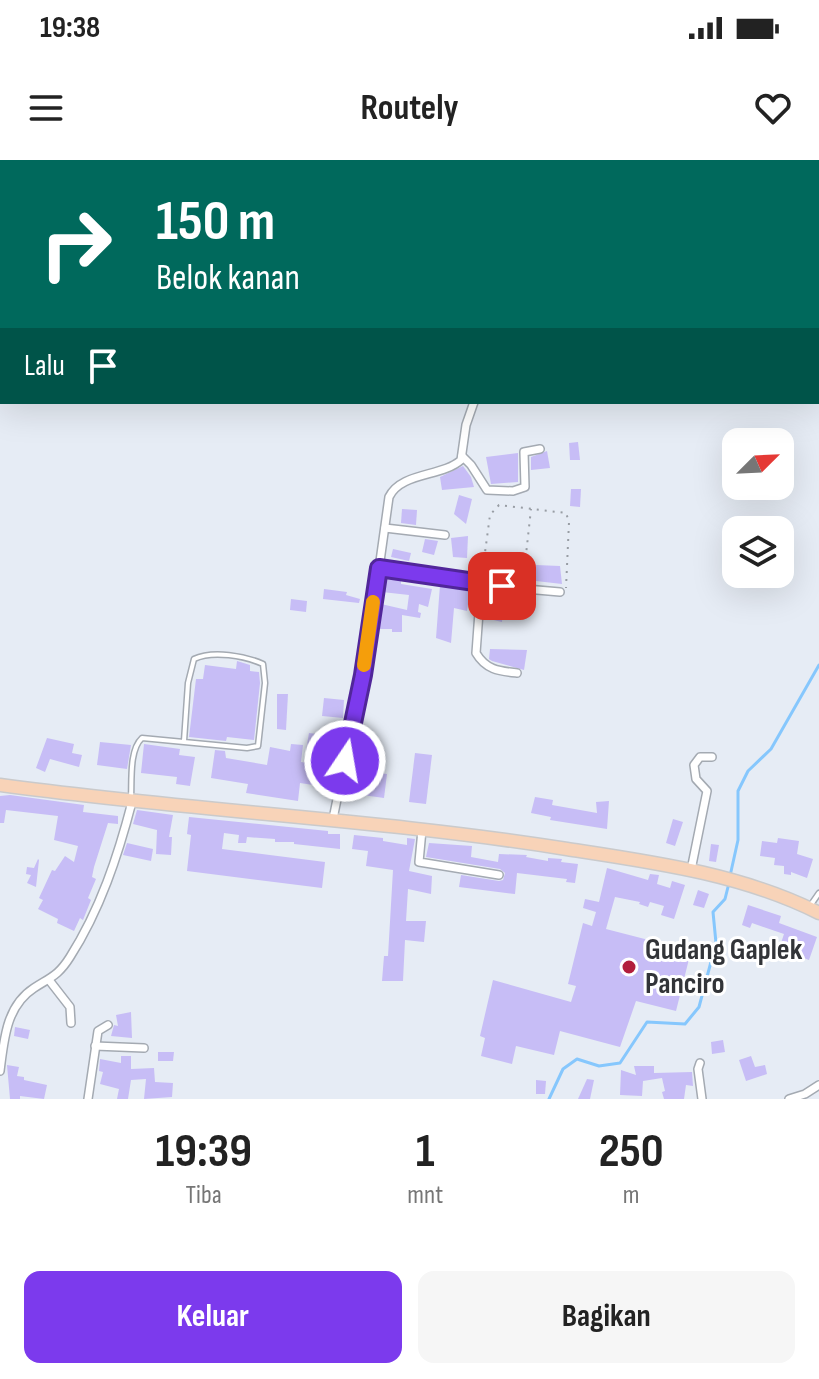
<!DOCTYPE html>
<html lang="id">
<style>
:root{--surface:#fff;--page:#f6f6f6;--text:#222;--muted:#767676;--accent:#7c3aed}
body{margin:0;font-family:"Sofia Sans Condensed",sans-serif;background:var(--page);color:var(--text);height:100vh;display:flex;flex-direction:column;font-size:30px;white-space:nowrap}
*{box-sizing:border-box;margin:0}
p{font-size:26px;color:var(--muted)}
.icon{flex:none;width:44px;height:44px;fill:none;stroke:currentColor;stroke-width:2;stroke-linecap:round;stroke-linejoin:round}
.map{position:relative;height:939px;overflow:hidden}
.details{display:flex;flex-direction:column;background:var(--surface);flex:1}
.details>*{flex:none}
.hud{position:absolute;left:0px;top:0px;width:820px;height:244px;box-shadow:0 8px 32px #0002;background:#00695c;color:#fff;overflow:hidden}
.needle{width:52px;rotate:66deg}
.fabs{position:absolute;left:722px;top:268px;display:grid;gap:16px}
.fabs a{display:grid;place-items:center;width:72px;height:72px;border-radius:16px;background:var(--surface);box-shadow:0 8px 32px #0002;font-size:40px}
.pin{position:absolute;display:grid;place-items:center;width:68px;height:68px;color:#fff;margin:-34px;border-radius:16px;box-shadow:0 4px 12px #0006}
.me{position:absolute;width:88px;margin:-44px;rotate:12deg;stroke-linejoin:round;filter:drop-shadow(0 0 6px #0008)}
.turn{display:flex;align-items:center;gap:28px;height:168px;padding:0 24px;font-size:36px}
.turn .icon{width:104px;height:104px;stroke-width:2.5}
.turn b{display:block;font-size:56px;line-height:68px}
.then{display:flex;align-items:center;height:76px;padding:0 24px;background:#0003;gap:16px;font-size:30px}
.eta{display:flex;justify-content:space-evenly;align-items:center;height:136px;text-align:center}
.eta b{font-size:48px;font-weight:700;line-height:56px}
.cta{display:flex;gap:16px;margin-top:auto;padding:16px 24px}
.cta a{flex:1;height:92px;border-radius:16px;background:var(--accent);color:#fff;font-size:32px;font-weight:700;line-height:92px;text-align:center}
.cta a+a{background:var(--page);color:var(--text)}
.status{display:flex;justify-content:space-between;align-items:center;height:56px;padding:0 40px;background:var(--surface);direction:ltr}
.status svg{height:22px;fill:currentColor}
header{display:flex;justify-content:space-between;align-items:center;height:104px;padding:0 24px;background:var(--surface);font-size:36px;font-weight:700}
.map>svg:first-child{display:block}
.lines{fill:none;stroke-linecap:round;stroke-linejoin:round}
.stream{stroke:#86c7fd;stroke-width:3}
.building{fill:#c7bdf6}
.service-casing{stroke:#a4aab2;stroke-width:7}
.minor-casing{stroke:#a4aab2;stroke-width:10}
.trunk-casing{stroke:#cacacb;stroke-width:15}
.path{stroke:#989da4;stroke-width:2;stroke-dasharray:2 6;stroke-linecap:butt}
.service{stroke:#fff;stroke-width:4}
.minor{stroke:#fff;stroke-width:7}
.trunk{stroke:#f8d3b8;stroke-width:12}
.route-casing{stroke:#51269a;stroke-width:20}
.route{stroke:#7c3aed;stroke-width:14}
.slow{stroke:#f59e0b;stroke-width:14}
.poi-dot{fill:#b21e3c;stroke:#fff;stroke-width:3}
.labels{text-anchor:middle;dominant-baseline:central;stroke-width:6;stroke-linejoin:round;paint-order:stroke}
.poi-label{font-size:30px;font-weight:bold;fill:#323438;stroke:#fff;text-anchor:start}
</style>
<div class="status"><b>19:38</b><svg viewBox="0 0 49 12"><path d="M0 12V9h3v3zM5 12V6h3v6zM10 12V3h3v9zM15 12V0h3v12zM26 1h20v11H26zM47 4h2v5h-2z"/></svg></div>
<header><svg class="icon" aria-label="menu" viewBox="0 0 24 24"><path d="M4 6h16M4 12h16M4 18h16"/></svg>Routely<svg class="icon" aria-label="heart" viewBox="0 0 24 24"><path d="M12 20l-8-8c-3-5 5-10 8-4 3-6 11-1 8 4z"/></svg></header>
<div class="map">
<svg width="819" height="939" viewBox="0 0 819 939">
<rect width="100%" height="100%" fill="#e6ecf5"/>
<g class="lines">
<g class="stream">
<path d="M730,716l8,-36v-49l10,-20 23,-22 48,-84"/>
<path d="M549,939l14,-30 14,-10 22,7 21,-3 27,-41 38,2 14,-17 17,-64 -3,-31 12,-13 4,-16"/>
</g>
</g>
<g class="building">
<path d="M578,282l2,18h-10l-1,-17z"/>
<path d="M547,291l3,17 -19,2v-13z"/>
<path d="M518,293v29l-27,2 -5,-27z"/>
<path d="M463,306l8,11 3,10 -32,3 -2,-13z"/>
<path d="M571,329h10l-1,18 -10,-1z"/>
<path d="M459,335l13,4 -6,25 -12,-10z"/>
<path d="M402,349l15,1 -1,15 -15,-2z"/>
<path d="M468,376l-1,22 -14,-1 -2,-19z"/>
<path d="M425,379l13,2 -4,14 -12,-3z"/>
<path d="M393,389l18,4 -2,8 -18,-4z"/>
<path d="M536,405l24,1 2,18 -26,-3z"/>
<path d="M385,416l16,2v6l31,5 -4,18 -9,-3 -1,8 3,1 -1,5 -18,-3v17h-10v-3h-15l4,-25 26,6 2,-15 -27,-3z"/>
<path d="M440,425l30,5 -3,21 -13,-3 -3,35 -15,-5z"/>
<path d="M324,429l23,3 -1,3 14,4 -1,4 -36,-4z"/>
<path d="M291,439l16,2 -1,11 -16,-2z"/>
<path d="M486,445l17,3 -1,14 -17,-4z"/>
<path d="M490,489l37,1 -3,20 -32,-9 -3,-2z"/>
<path d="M237,501l13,4v6l9,1 1,11 -6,57 -27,-3 -1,4 -37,-4 7,-58h7l2,-14 31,4z"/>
<path d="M277,534h11l-2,36 -9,-1z"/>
<path d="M324,538l20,2 -1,18 -21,-2z"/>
<path d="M309,573l8,1 -2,17 -9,-1z"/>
<path d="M47,578l27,6 -2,9 10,2 -3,12 -29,-8 -5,13 -9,-4z"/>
<path d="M365,581h7l-2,31 17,2 -3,24 -36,-5 3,-23 12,1z"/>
<path d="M100,582l31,3 -4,24 -30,-4z"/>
<path d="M144,584l36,5 -1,6 16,2 -5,29 -14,-2 1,-7 -36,-4z"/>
<path d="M291,584l12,1 -2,17 14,2 3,-16 22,4 -7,36 -33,-5 -2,18 -52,-8 2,-9 -37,-6 4,-28 10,1 1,7 41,7 3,-18 20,4z"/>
<path d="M415,593l17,2 -6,49 -17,-2z"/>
<path d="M10,635l74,10 -1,7 35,4v8l-10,-1 -14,44 -2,10 4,2 -8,19 3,2 -8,20 -3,-2 -6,13 -17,-8 1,-4 -20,-10 5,-9 -4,-2 13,-28 3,1 10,-15 9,6 4,-16 -24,-6 4,-24 -52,-6 -2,13h-4v-27z"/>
<path d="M535,637l18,3 -1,5 45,8 -1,-11 13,-1 -2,28 -57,-9 1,-3 -20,-4z"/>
<path d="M137,650l36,5 -4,22h3l-1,18 -15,-1 1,-24 -24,-6z"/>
<path d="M189,657l139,14v3h12v15l-46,-5v-2h-19v-3l-28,-2 -1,6h-8l1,-8 -15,-2 -2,16 103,13 -3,26 -135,-17 4,-36 -4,-1z"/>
<path d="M673,659l10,3 -8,24 -9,-3z"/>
<path d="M354,675l29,3v3l24,4v-7l8,1 -6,32 23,5 -1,18 -23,-5 -2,32h20l-2,21 -19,-2 -2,41h-21l2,-25h4l5,-86 -27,-4 2,-15 -16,-2z"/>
<path d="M778,678l21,3 -2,13 16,5 -6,19 -16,-6v3l-7,-1v-8l-10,-1 1,-7 -15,-2 2,-15 15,2z"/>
<path d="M127,683l26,6 -2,12 -28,-6z"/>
<path d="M429,683l43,3 -1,11 27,5 1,-8 28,1 -1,2 22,4v-3l14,1 -1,3 17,2 -3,19 -9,-1 1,-3 -50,-6 -2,21 -56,-7 2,-12 38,6 4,-1 2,-7 -5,-4 -74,-12z"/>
<path d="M711,684l8,1 -3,17 -7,-1z"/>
<path d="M38,699l1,1 -3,27 -9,-4 4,-8 -5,-1 1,-7 7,1z"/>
<path d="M607,708l41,12 2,-6 9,1 -2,9 13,4 2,-7 13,4 -11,34 -13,-4 3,-9 -14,-4 -2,5 -9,-3 1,-2 -25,-5 -9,32 62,16 -1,4 9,3 2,-4 13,3 -15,60 -40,-10 -16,46 -60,-16 -6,24 -38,-9 -4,18 -31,-8 4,-18 -5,-2 13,-56 78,22 5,-16 -8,-2 15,-61 9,3 4,-14 -13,-4 2,-9 14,3z"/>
<path d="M698,730l11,4 -5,14 -11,-3z"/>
<path d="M748,745l33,11 -2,7 38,14 -8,23 -30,-11 5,-15 -32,-11 -2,5 -8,-3z"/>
<path d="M131,852l1,26 -21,-2 3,-11 4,1 -2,-11z"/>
<path d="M15,867l15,3 -2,9 -14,-3z"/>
<path d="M723,880l2,12 -13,2 -1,-12z"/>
<path d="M158,892h16l-1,9h-15z"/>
<path d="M121,896h10v13l23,-1 1,14 18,1 -1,14 -28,2 2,-20 -15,1 -3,19h-11l2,-10 -19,-5 3,-12 -4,-1 1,-12 21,4z"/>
<path d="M751,896l4,11 10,-2 2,9 -21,7 -7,-21z"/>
<path d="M7,905l12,2 -2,9 7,1v3l23,5 -3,14 -24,-3v3h-10z"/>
<path d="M634,906h20v7l38,-1 1,14 -7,-1 -2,14h-20l-2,-7 3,-1 -3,-13 -19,3 -1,15 -22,-1 1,-25 15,5z"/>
<path d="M587,919l7,1 -4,19h-12z"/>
<path d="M536,920l10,1 -1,13h-9z"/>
</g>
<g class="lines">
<defs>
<g id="service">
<path d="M131,638c1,-17 -2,-48 11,-60l105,10 11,-2 7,-63 -2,-19c-18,-8 -50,-14 -69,-5l-6,24 -4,58"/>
<path d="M810,746l9,-13"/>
</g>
<g id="minor">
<path d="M547,2v-2"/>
<path d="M462,296l9,9 16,25 26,1 12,-4 -1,-35 16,-3"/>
<path d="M385,368l60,7"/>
<path d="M379,408l102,17 79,7"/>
<path d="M481,425l-5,68c10,17 23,18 41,20"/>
<path d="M333,659l35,-172 21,-150c12,-25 53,-20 72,-37l5,-35 8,-23"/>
<path d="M422,670l-3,32 80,13"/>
<path d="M691,710l16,-79 -11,-12 -2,-14 6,-8h12"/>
<path d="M49,820l21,27 1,16"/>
<path d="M95,886l49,2"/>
<path d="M700,903l-2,6 4,30"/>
<path d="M0,911c4,-31 6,-65 34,-83 17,-11 24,-12 36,-31 30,-47 48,-101 62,-155"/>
<path d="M88,939l10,-68 10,-6"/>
<path d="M789,939l16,-5 14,-9"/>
</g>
<path id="trunk" d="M0,625c189,26 379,34 567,64 85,13 175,25 252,64"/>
</defs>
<use href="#service" class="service-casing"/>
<use href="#minor" class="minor-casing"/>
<use href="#trunk" class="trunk-casing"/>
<g class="path">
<path d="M482,415l8,-60 9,-10 67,8 3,9 -3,66"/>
<path d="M523,422l8,-73"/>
</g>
<use href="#service" class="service"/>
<use href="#minor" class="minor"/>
<use href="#trunk" class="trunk"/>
</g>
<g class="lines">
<defs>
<path id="route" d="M345,601l18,-86 16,-107 123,18"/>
</defs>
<use href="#route" class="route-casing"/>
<use href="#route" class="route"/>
<path class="slow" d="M364,505l9,-63"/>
</g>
<circle class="poi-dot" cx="629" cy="807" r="8"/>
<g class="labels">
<g class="poi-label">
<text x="645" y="790">Gudang Gaplek<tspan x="645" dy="34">Panciro</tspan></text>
</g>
</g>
</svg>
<div class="fabs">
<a><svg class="needle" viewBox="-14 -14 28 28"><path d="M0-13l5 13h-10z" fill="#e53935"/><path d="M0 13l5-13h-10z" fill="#767676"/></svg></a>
<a><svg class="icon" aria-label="layers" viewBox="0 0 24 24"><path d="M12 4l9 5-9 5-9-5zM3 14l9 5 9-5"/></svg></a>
</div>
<div class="pin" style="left:502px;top:426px;background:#d93025"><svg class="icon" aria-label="arrive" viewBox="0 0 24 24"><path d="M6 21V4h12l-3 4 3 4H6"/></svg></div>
<svg class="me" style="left:345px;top:601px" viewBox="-20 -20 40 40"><circle r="17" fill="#7c3aed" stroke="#fff" stroke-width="3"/><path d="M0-11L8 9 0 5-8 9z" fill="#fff"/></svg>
<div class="hud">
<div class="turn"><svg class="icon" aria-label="right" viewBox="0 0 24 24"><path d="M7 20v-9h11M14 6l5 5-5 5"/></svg><div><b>150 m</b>Belok kanan</div></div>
<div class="then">Lalu<svg class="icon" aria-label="arrive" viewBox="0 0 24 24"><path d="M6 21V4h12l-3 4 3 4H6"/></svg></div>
</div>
</div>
<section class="details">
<div class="eta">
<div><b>19:39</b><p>Tiba</p></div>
<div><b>1</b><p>mnt</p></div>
<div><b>250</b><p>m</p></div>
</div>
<div class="cta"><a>Keluar</a><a>Bagikan</a></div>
</section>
